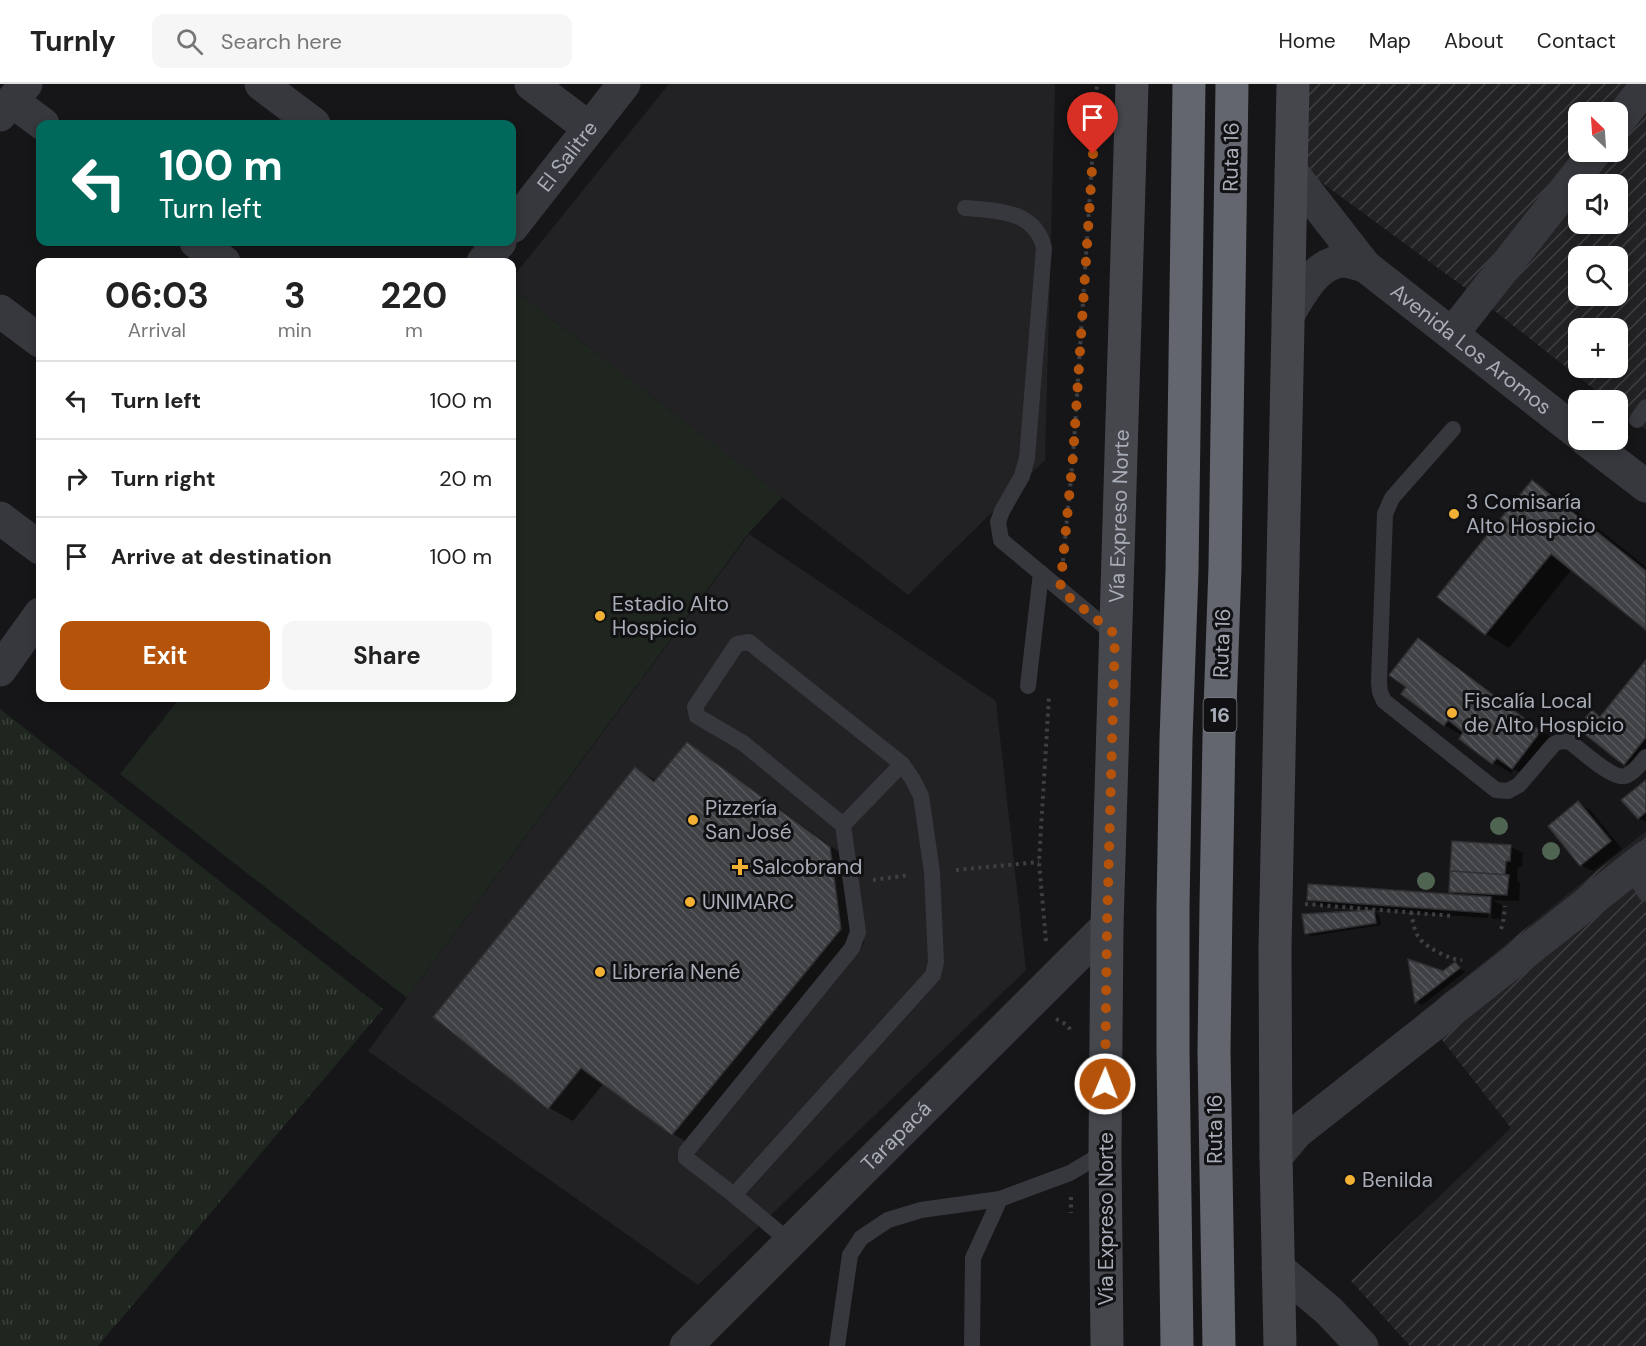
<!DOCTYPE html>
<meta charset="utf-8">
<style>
:root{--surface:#fff;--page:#f6f6f6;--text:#222;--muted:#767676;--line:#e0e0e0;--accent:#b45309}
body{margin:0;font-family:"DM Sans",sans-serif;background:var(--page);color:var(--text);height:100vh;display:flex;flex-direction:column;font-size:22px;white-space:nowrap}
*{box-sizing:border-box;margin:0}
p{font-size:20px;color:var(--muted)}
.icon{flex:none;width:33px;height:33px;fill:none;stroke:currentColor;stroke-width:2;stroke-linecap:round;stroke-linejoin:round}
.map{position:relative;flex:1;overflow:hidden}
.side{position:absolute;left:36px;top:174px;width:480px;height:444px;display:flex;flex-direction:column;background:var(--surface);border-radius:12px;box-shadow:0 3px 9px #0003}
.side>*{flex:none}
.guide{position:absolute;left:36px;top:36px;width:480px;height:126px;border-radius:12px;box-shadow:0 3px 9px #0003;background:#00695c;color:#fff;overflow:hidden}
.needle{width:39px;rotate:335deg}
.buttons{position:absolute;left:1568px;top:18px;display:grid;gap:12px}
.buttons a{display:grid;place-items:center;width:60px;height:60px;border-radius:12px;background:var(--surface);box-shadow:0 3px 9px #0003;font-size:30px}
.pin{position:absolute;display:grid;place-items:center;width:51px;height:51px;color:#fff;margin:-62px -26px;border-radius:50% 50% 50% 0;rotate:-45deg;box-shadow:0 0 6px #0007}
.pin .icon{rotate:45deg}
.me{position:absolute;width:66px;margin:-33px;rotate:1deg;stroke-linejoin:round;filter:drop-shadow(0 0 4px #0008)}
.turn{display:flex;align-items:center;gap:21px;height:126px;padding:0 24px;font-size:27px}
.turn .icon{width:78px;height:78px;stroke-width:2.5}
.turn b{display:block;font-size:42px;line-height:51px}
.eta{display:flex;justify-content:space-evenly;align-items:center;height:102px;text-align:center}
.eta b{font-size:36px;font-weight:700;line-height:42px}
.cta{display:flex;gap:12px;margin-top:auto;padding:12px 24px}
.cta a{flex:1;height:69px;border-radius:12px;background:var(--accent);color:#fff;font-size:24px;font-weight:700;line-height:69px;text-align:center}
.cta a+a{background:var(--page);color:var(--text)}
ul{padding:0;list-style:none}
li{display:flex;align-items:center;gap:18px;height:78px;padding:0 24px;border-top:2px solid var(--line)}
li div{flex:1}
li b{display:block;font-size:22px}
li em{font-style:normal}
header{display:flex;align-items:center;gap:36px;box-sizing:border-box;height:84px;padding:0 30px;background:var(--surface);border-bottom:2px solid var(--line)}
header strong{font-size:28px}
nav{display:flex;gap:33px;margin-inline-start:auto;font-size:21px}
.search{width:420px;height:54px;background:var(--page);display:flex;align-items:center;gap:15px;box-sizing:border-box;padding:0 21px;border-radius:12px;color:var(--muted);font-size:22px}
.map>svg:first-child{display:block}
.built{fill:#222225}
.industrial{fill:url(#industrial-furrows);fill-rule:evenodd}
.grass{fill:url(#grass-tufts)}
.pitch{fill:#1e261f}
.shadow{fill:#0007}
.building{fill:url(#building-back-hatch);stroke:#303034;stroke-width:1.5}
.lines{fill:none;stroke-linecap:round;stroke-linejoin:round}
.path{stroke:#3d3f44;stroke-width:4;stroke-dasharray:3 4.5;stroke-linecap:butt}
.lane{stroke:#37383d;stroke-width:16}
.street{stroke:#37383d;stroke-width:33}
.secondary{stroke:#45474d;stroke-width:33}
.highway{stroke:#63666e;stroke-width:33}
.tree{fill:#506452}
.route{stroke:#b45309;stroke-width:10;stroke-dasharray:0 18}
.poi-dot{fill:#f2b134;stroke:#111113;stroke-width:2}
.labels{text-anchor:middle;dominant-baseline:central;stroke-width:6;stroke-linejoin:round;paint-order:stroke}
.shield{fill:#111113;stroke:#7b7e86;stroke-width:1.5}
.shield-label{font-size:20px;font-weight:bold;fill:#a8adb8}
.street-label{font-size:21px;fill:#a8adb8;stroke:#111113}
.poi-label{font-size:21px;fill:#a8adb8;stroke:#111113;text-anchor:start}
</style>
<header>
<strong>Turnly</strong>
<div class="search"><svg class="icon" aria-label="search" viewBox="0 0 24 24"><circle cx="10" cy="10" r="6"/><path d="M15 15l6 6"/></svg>Search here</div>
<nav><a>Home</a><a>Map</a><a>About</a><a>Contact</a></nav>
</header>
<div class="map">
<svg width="1646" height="1262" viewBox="0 0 1646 1262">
<defs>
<pattern id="industrial-furrows" width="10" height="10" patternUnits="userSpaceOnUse" patternTransform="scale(1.5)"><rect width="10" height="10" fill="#222225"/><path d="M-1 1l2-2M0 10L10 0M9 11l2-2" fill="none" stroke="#3f3f43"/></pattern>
<pattern id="grass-tufts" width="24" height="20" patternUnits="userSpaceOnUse" patternTransform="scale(1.5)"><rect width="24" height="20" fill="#1e261f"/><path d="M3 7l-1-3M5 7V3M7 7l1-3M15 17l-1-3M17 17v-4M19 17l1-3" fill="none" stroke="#3c433d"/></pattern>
<pattern id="building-back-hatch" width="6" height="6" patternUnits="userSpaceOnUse" patternTransform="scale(1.5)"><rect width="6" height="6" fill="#404145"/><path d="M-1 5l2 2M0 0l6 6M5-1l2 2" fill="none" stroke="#595a5e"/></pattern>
</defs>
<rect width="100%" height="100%" fill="#161618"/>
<g class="built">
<path d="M669,0h384l2,2 -10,374 -137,135 -396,-307v-10z"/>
<path d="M749,450l247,167 30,269 -328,315 -330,-234z"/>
</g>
<g class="industrial">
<path d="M1307,0h339v346l-29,-23v-7h-9l-140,-110 -162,-119zM1578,28h39v40h-39zM1578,100h39v40h-39zM1578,172h39v40h-39zM1578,244h39v40h-39z"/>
<path d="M1646,747v515h-236l-59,-65 160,-153 -90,-115z"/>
</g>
<path class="grass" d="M0,625l383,300 -285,337h-98z"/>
<path class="pitch" d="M512,204l270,209 -34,37 -341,464 -287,-224 60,-76h332z"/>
<g class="shadow">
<path d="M1532,398l24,13 90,72v61l-74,-59 -63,79 -23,-14 -47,-37z"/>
<path d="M1418,556l18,10 121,92 -27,36 -16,-9 -3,4 -18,-11 -30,-26 -19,-11 -36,-38z"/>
<path d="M1646,578v107l-4,5 -18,-10 -32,-52 10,6z"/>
<path d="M687,660l23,14 143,104 11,81 -168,204 -23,-13 -69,-51 -31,38 -24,-13 -113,-91 199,-249 22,13z"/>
<path d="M1646,697v41l-7,-4z"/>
<path d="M1579,719l11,7 32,39 -29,22 -12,-6z"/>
<path d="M1454,759l57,4 12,6 -1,14h-4l-1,14 3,2 -1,18 -27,-1 10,5 -1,14 -10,-1 1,-16h-3l-1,16 -168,-12 -11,-7 151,-3 -10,-5z"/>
<path d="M1371,826l8,5 2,10 -69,11 -6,-3z"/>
<path d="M1410,877l33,12 12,-9 10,8 -43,33 -5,-3z"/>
</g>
<g class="building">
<path d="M1532,396l114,91v59l-95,-76 -66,81 -48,-38z"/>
<path d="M1418,554l123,93 -29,38 -15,-11 -5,6 -33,-25 4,-7 -15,-12 -4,6 -43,-32 5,-7 -17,-12z"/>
<path d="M1646,576v77l-22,28 -47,-37 15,-18 8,7z"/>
<path d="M687,658l143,105 11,82 -169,206 -91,-67 -33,41 -115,-92 202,-250 19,15z"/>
<path d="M1646,696v32l-8,7 -17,-19z"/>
<path d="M1578,717l33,40 -31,25 -32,-40z"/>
<path d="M1452,757l59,4 -1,16h-4l-1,14 -55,-4z"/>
<path d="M1450,787l59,4 -2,20 -58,-3z"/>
<path d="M1308,800l183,13 -1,16 -183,-13z"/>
<path d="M1374,826l2,13 -71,11 -3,-20z"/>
<path d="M1408,875l35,12 12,-9 5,6 -45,35z"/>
</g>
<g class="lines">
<g class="path">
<path d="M1063,477l10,-104 24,-373"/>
<path d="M956,786l83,-8"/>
<path d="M873,796l37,-5"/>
<path d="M1305,820l149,12"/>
<path d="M1411,828c2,9 3,20 9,27 6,8 32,22 42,21"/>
<path d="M1501,845l2,-5 2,-18"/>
<path d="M1046,857l-7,-79 10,-165"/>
<path d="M1056,935l11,6 6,8"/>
<path d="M1071,1113v16"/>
</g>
<g class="lane">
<path d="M965,124c33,3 70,2 79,40l-17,210 -5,18 -20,35 -4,11 3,18 114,95"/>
<path d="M1637,336l9,-13"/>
<path d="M1453,345l-61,69 -7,16 -6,168 1,10 4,9 112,89 12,1 11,-6 35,-41 7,-3 9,1c11,8 43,38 55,34 9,-3 15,-12 21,-19"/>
<path d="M749,558l153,122 11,16 8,16 11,76 4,90 -3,13 -199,220 -48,-37v-6l166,-204 6,-16 -15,-107 -100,-82 -46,-27 -2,-9 42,-63z"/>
<path d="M1028,602l13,-113"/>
<path d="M843,741l59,-61"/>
<path d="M1630,785l16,25"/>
<path d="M734,1111l56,47"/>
<path d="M837,1262l13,-91 11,-17 27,-18 33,-10 79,-11"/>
<path d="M972,1262l1,-88 27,-59 70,-26 35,-21"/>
</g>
<g class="street">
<path d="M261,0l53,40"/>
<path d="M531,0l58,44"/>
<path d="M12,17l31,23"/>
<path d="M0,31l26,-31"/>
<path d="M1617,39l29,-37"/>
<path id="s1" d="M1291,87l74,95 213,167"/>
<path id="s2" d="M512,143l112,-143"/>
<path d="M196,158l28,20"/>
<path d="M483,178l17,-20"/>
<path d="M0,227l40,30"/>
<path d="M1288,231c13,-21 29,-55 58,-54 6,1 13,4 19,5"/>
<path d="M1452,250l143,-182"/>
<path d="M1586,356l60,46"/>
<path d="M0,434l40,30"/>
<path d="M0,586l40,-56"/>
<path d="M1276,1073l21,-25 349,-275"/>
<path d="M1278,1184l51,43 33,35"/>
<path id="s3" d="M686,1262l421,-420"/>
</g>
<g class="secondary">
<path id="s4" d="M1107,1262l-2,-194 2,-226 25,-842"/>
<path d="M1280,1262l-4,-189 -1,-208 18,-865"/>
</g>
<g class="highway">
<path d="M1177,1262l-4,-294v-145l3,-168 6,-168 7,-487"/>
<path d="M1219,1262l-5,-295 2,-146 3,-169 6,-169 7,-483"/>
</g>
</g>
<g class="tree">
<circle cx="1499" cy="742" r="9"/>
<circle cx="1551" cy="767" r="9"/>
<circle cx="1426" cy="797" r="9"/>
</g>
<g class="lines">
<path class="route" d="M1093,70l-20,303 -13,133 55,44 -8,292 -2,158"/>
</g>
<g class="poi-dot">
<circle cx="1454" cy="430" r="6"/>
<circle cx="600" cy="532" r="6"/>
<circle cx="1452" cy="629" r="6"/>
<circle cx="693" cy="736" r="6"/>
<path d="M737 774h6v6h6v6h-6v6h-6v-6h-6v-6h6z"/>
<circle cx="690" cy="818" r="6"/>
<circle cx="600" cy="888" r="6"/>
<circle cx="1350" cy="1096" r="6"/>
</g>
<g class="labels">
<rect class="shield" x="1203.5" y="614" width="33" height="34" rx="4.5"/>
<g class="shield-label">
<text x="1220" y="631">16</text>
</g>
<g class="street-label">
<text stroke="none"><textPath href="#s2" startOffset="90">El Salitre</textPath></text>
<text transform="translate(1231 73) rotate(-89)">Ruta 16</text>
<text stroke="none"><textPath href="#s1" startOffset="255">Avenida Los Aromos</textPath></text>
<text stroke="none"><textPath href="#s4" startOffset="830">Vía Expreso Norte</textPath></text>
<text transform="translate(1222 559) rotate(-88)">Ruta 16</text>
<text transform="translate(1215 1045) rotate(-90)">Ruta 16</text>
<text stroke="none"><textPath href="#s3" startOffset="297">Tarapacá</textPath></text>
<text transform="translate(1106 1135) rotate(-90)">Vía Expreso Norte</text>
</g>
<g class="poi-label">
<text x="1466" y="418">3 Comisaría<tspan x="1466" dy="24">Alto Hospicio</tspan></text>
<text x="612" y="520">Estadio Alto<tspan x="612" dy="24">Hospicio</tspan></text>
<text x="1464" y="617">Fiscalía Local<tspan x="1464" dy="24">de Alto Hospicio</tspan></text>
<text x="705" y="724">Pizzería<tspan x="705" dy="24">San José</tspan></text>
<text x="752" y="783">Salcobrand</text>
<text x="702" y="818">UNIMARC</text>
<text x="612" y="888">Librería Nené</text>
<text x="1362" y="1096">Benilda</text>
</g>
</g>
</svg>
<div class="buttons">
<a><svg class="needle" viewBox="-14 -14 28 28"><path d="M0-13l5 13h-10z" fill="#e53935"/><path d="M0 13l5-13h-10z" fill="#767676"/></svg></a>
<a><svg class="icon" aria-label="sound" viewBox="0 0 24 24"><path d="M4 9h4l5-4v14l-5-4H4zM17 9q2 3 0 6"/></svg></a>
<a><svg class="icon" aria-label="search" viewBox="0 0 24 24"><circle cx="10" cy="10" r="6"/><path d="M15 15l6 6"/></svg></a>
<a>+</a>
<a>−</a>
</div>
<div class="pin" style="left:1093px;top:70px;background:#d93025"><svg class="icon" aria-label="arrive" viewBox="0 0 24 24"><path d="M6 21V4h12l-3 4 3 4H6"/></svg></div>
<svg class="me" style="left:1105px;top:1000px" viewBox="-20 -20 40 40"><circle r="17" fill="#b45309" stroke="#fff" stroke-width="3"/><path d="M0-11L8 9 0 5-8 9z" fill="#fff"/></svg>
<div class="guide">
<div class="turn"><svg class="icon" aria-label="left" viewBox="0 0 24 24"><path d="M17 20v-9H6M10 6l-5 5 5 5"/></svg><div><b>100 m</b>Turn left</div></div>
</div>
<section class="side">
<div class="eta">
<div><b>06:03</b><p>Arrival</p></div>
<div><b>3</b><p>min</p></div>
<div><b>220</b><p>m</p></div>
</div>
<ul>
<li><svg class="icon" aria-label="left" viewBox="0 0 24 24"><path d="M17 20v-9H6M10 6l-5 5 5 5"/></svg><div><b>Turn left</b></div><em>100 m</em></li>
<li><svg class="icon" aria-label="right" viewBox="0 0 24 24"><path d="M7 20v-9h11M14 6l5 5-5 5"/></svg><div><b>Turn right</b></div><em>20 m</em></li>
<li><svg class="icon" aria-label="arrive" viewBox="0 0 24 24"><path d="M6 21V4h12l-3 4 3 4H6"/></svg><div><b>Arrive at destination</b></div><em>100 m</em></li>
</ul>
<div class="cta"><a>Exit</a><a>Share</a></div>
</section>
</div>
